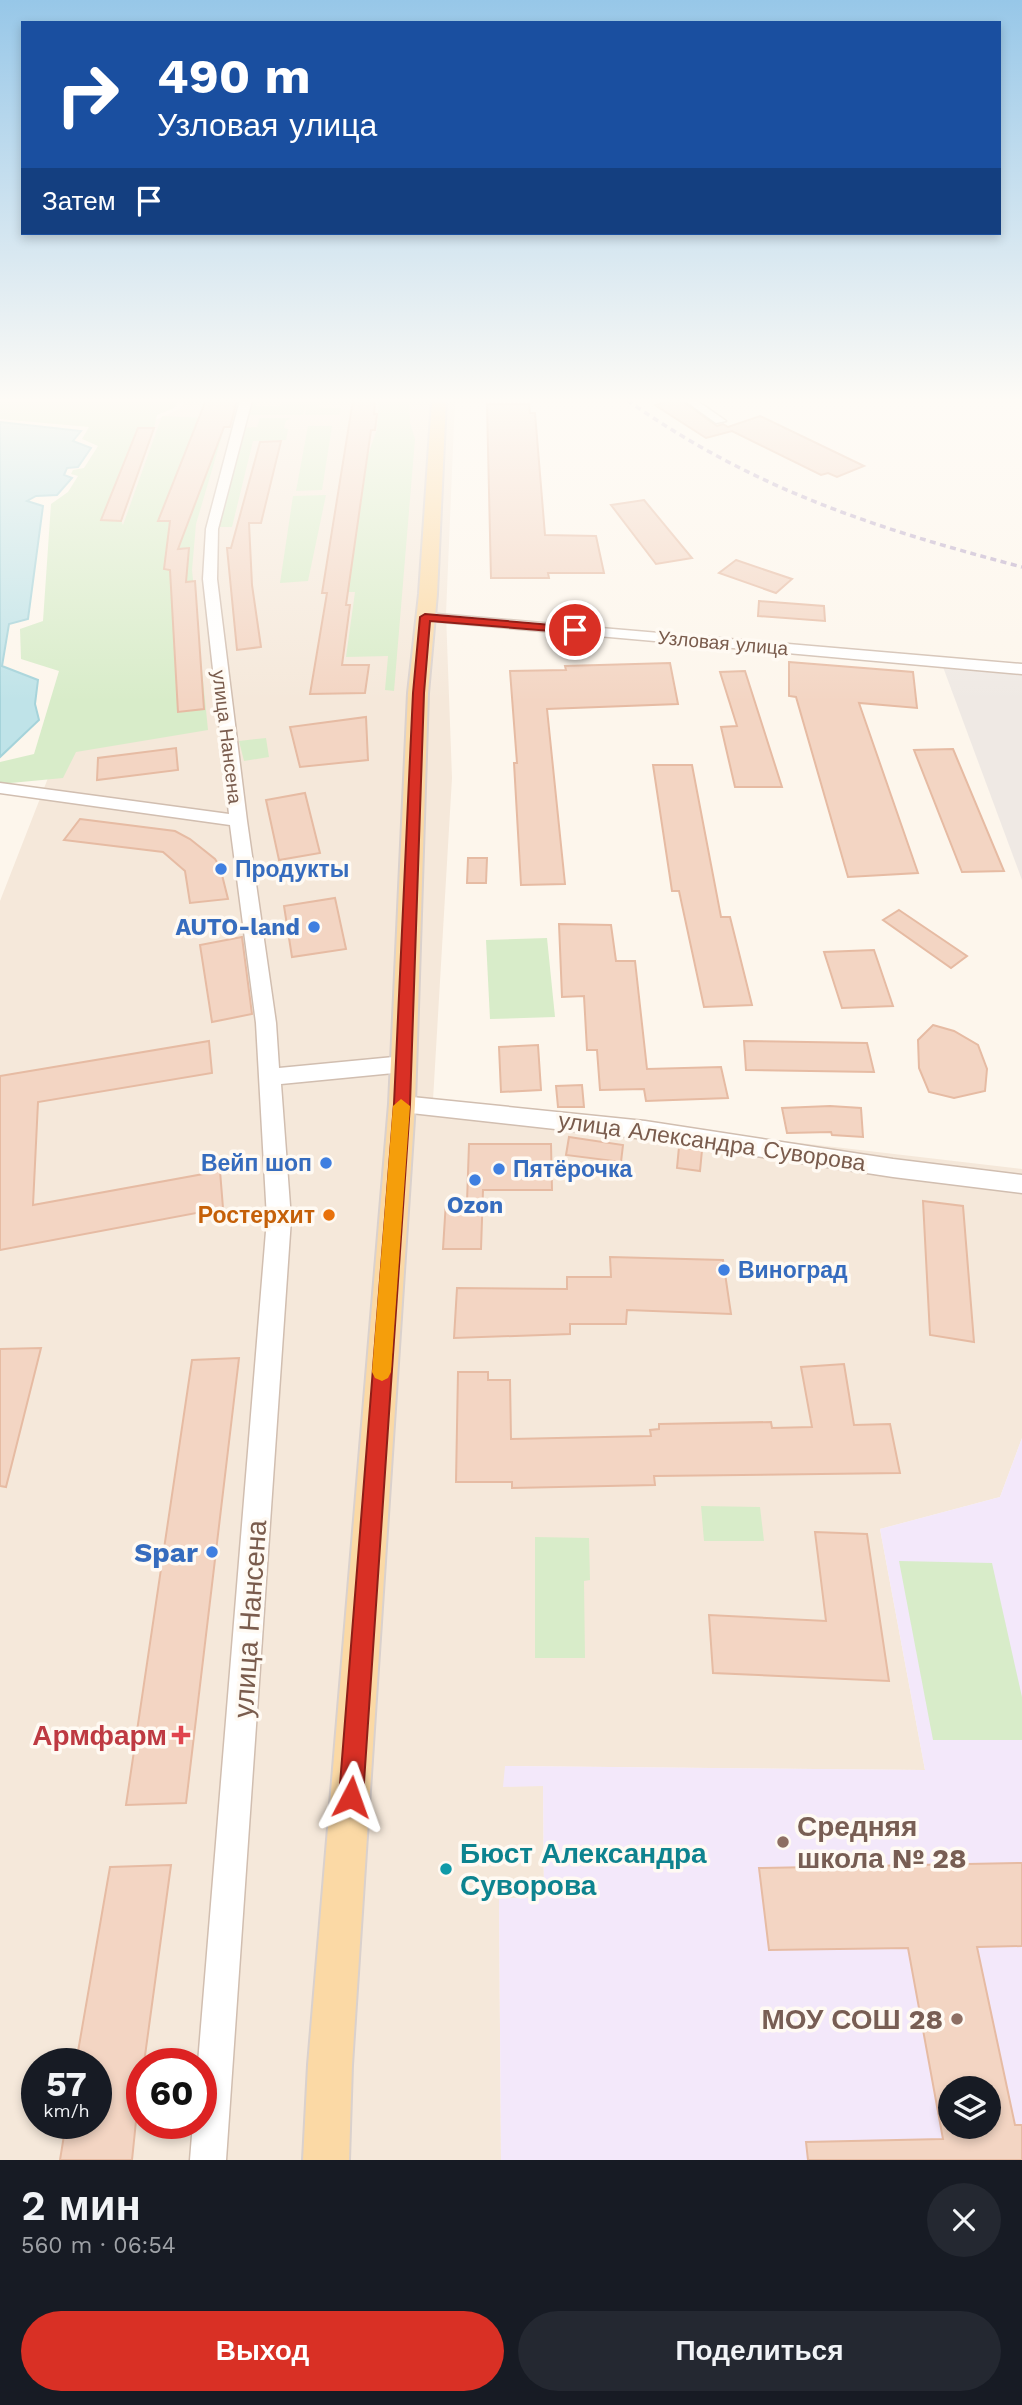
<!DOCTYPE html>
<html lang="ru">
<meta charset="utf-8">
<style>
:root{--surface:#171b24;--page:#242831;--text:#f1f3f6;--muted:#9ea1a6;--accent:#d93025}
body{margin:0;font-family:"Work Sans",sans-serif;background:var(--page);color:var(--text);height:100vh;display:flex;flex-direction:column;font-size:26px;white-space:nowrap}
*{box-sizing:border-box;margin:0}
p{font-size:23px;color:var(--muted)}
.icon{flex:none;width:38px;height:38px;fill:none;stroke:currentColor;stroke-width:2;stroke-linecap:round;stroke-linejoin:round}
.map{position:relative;height:2160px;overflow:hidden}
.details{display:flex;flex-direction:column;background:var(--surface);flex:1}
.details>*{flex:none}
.hud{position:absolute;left:21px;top:21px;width:980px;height:214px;border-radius:0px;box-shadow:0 4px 10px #0003;background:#1a4fa0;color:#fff;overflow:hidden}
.buttons{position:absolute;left:938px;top:2076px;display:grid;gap:14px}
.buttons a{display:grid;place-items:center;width:63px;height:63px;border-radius:50%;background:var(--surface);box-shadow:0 4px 10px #0003;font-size:35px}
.speed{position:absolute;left:21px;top:2048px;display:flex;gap:14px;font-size:35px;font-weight:700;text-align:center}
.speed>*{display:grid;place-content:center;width:91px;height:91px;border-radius:50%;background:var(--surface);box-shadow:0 4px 10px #0003;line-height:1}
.speed small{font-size:18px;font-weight:400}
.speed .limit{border:10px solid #d22;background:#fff;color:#111}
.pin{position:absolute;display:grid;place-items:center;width:60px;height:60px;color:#fff;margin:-30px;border:4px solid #fff;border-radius:50%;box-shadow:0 2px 7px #0007}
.me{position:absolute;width:77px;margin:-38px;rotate:4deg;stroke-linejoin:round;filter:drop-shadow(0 0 5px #0008)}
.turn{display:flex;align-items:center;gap:24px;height:147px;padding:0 21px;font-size:32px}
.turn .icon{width:91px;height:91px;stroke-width:2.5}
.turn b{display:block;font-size:49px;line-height:60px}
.then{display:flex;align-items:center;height:66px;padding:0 21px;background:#0003;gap:14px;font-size:26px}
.round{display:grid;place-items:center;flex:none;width:74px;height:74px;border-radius:37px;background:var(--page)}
.overview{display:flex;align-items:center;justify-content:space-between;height:119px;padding:0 21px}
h1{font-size:42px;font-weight:600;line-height:52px}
.primary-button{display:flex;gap:14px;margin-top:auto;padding:14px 21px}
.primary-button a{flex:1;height:80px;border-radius:42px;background:var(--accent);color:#fff;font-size:28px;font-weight:600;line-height:80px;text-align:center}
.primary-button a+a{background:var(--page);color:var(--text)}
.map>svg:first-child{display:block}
.residential{fill:#f5e8da;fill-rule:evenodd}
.industrial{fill:#efe9e4}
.education{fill:#f3e8fa;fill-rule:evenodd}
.green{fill:#d8ecc9}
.water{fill:#bfe3e8;stroke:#a5d3da;stroke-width:2}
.building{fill:#f3d5c3;stroke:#e6bba3;stroke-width:2;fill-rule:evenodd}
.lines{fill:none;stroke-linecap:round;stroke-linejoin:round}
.minor-casing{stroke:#d1beb0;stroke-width:3}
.major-casing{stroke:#dad1cd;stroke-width:4}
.minor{fill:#fff;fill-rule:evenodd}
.major{fill:#fbd9a5;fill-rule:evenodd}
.rail{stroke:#b9a8c9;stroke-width:3.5;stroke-dasharray:6 4.5;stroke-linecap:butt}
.route{fill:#d93025;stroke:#8d1f18;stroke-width:2}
.slow{fill:#f59e0b}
.shop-dot{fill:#3f7fe0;stroke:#fffaf3;stroke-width:2.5}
.food-dot{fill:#e8710a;stroke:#fffaf3;stroke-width:2.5}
.health-dot{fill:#e0444e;stroke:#fffaf3;stroke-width:2.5}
.education-dot{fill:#8d6e63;stroke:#fffaf3;stroke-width:2.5}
.culture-dot{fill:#0f9aa8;stroke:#fffaf3;stroke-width:2.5}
.labels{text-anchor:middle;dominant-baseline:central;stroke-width:7;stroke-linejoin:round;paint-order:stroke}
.far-street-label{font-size:19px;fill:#7a5c4d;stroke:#fffaf3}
.shop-label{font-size:23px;font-weight:bold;fill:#366cbe;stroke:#fffaf3;text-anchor:start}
.street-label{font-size:23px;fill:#7a5c4d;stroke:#fffaf3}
.food-label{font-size:23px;font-weight:bold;fill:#c56008;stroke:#fffaf3;text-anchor:end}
.near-shop-label{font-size:28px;font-weight:bold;fill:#366cbe;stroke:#fffaf3;text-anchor:end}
.near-street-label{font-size:28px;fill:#7a5c4d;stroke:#fffaf3}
.near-health-label{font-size:28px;font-weight:bold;fill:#be3a42;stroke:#fffaf3;text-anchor:end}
.near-education-label{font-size:28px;font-weight:bold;fill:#785e54;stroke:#fffaf3;text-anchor:start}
.near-culture-label{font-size:28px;font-weight:bold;fill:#0d838f;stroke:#fffaf3;text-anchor:start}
</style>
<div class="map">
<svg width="1022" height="2160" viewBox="0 0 1022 2160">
<rect width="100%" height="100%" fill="#fdf6ec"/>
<path class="residential" d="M186,400h269l-9,214 6,164 -19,322 589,69v269l-22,59 -120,32 45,241 -419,-4 37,20 1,112 -45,1 2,261h-501v-1259l57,-146 90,-331 34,-16zM37,2063h59v60h-59zM142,2063h59v60h-59z"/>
<path class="industrial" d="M943,667l79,7v206z"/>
<path class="education" d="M1022,1438v722h-521l-2,-262h45l-1,-112 -40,1 2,-21 420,4 -45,-241 120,-32zM950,2088h39v38h-39z"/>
<g class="green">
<path d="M0,400h180l-6,8 -17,7 -3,13h-16l-36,92 19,1 2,4 39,-109 65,3 -31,105 -4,46 16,160 -132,22 -13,26 -63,6v-22l34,-8 25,-83 -38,-12 -1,-30 23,-8 8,-117 17,-12 10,-16 -7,-2 2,-4 11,-2 14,-22 -16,-7 7,-12 -89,-8z"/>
<path d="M248,400h10l-2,6h24l2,-6 38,1 -1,7h22l-2,7h-34l1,-8 -3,8h-60z"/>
<path d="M379,400h30l1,23 5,16 -21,252 -9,-1 3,-34 -42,1 9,-65h-7l20,-137 9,-26z"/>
<path d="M260,418h31l-5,3 -2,7 4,1 -2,11 -33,1 -21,86h-15l24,-99 16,-1z"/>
<path d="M308,426h24l-10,64 -26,1z"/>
<path d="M326,495l-18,86 -28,2 13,-87z"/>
<path d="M266,738l3,19 -25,4 -5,-20z"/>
<path d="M547,938l8,79 -65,2 -4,-79z"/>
<path d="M701,1506l59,1 4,34h-60z"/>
<path d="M535,1537l54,1 1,42 -6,1 1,77h-50z"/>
<path d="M899,1561l93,2 30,134v43h-89z"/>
</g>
<path class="water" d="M0,422l81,9 -8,10 18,7 -13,19 -11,1 -3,7 8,3 -15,17 -21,1 -9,5 16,5 -15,113 -19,5 -7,42 36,14 -3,24 4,16 -39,37z"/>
<g class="building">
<path d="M206,400h31l-7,27h-6l-46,122 11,-1 -3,34 9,-1 9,128 -26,3 -8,-142 -6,-1 6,-48h-12z"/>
<path d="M353,400h22l-1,14h3l-2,16h-4l-25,175h4l-8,60h27l-4,28 -55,1 17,-101h-5z"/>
<path d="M672,400h9l36,26 6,-2 5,3 32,-11 104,50 -27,11 -9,-4 -7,2 -89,-44 -26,7 -51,-33z"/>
<path d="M487,404h42l1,9h5l10,122 51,1 8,37h-56l1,5h-58z"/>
<path d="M138,428h16l-33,93 -20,-1z"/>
<path d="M281,441l-20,82h-12l3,62 9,62 -24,3 -10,-102h4l29,-106z"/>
<path d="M644,500l48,58 -36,6 -45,-59z"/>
<path d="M736,560l56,19 -16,14 -57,-20z"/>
<path d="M759,601l65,5 1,15 -67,-5z"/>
<path d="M789,662l124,10 4,36 -58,-5 59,170 -70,4 -52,-180 -7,-1z"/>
<path d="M670,663l8,41 -131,5 18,175 -44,1 -7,-122h3l-7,-92 56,-1 -1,-4z"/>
<path d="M745,671l37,116h-47l-14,-60 16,-1 -17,-54z"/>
<path d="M366,717l2,43 -68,7 -10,-40z"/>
<path d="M176,748l2,22 -81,10 1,-22z"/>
<path d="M953,749l51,122 -42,1 -48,-122z"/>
<path d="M653,765h39l29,152h9l22,88 -48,2 -25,-116h-7z"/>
<path d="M305,793l15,60 -41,7 -13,-60z"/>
<path d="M80,819l95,12 15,8 25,20 5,8 8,32 -38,4 -5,-32 -22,-19 -99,-12z"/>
<path d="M468,858h19l-1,25h-19z"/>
<path d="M335,898l11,51 -54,8 -8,-51z"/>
<path d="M899,910l68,46 -16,12 -68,-48z"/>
<path d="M559,924l52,1 5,36h19l12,108 74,-2 7,31 -82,3 -2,-12 -44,1 -3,-40h-10l-3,-54 -22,1z"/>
<path d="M242,937l10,77 -40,8 -12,-77z"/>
<path d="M874,950l19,56 -51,2 -18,-56z"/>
<path d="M933,1025l21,6 24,14 9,24 -2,22 -31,7 -25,-6 -10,-24 -1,-28z"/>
<path d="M209,1041l3,32 -174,29 -5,103 187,-34 3,37 -223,42v-174z"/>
<path d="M744,1041l123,2 7,29 -128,-2z"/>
<path d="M538,1045l3,45 -40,2 -2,-45z"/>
<path d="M582,1085l2,22h-26l-2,-21z"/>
<path d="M830,1106l31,2 2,29 -31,-2 -1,-3 -44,1 -5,-25z"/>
<path d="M569,1137l54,8 -2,17 -55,-7z"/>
<path d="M469,1144h82l1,46h-69l-2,59h-38l3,-48 21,1z"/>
<path d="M679,1147l23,3 -2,21 -23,-3z"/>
<path d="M923,1201l40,5 11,136 -44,-7z"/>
<path d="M610,1257l113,3 8,54 -104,-4 -1,14h-56v10l-116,4 3,-50 110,1v-12h44z"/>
<path d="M41,1348l-35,139 -6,-1v-137z"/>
<path d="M239,1358l-53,445 -60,2 66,-445z"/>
<path d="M844,1364l10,61 36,-1 10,49 -246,3 1,9 -143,3v-6h-56l2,-110h30v8h22l1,59 140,-3 -1,-6 9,-1v-5l112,-2 1,6 40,-1 -11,-60z"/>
<path d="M815,1532l52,2 22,147 -176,-8 -4,-58 117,6z"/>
<path d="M1022,1863v83l-45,1 38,178h7v35h-214l-2,-18 137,-3 -35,-191 -139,2 -10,-82zM950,2088h39v38h-39z"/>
<path d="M171,1865l-27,198h-2l-10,97h-72l6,-37h30v-60h-20l34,-196z"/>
</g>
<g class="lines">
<defs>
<g id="minor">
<path d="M240,400h12l-34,129 -1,50 30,242 29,202 3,45 125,-12 7,2 3,6 -3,6 -7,2 -123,12 10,135 -65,941h-36l3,-37h8v-60h-3l69,-844 -11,-196 -26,-198 -230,-32v-10l229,31 -26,-235 3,-50z"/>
<path d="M684,400h12l30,21 -10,2z"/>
<path d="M425,613l597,51v10l-602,-54 -2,-3z"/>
<path d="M402,1096l243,25 248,38 129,16v18l-129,-16 -248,-38 -243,-27 -8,-2 -3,-6 3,-6z"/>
</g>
<path id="major" d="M432,400h14l-9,194 -9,99 -13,411 -63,961 -3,95h-46l5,-95 81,-961 19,-411 11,-99z"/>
</defs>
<use href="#minor" class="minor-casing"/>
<use href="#major" class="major-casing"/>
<use href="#minor" class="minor"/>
<use href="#major" class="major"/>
<path class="rail" d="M627,400c126,89 247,128 395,167"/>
</g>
<linearGradient id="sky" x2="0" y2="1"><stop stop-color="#97c7e8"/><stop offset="0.57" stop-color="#fefbf6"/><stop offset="1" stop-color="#fefbf6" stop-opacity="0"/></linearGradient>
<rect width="1022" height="702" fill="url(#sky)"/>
<path class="route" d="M425,614l150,13 6,3 -6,3 -145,-12 -6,72 -14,411 -47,693 -4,8 -8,4 -9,-4 -3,-8 55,-693 19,-411 7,-76z"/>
<path class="slow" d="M401,1099l9,7 -19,266 -3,6 -6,3 -7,-3 -3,-6 21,-266z"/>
<g class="shop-dot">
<circle cx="221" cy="869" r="7"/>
<circle cx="314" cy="927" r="7"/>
<circle cx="326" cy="1163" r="7"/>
<circle cx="499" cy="1169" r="7"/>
<circle cx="475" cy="1180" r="7"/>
<circle cx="724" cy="1270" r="7"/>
<circle cx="212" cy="1552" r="7"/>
</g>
<circle class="food-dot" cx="329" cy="1215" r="7"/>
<path class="health-dot" d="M177.5 1724.5h7v7h7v7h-7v7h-7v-7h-7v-7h7z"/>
<g class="education-dot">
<circle cx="783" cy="1842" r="7"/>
<circle cx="957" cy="2019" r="7"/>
</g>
<circle class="culture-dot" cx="446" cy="1869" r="7"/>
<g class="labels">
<g class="far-street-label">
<text transform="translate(723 643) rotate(5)">Узловая улица</text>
<text transform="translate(227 737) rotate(83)">улица Нансена</text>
</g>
<g class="shop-label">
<text x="235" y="869">Продукты</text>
<text x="300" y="927" text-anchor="end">AUTO-land</text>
<text x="312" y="1163" text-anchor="end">Вейп шоп</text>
<text x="513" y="1169">Пятёрочка</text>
<text x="475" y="1205" text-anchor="middle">Ozon</text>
<text x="738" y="1270">Виноград</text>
</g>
<g class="street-label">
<text transform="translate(712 1142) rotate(8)">улица Александра Суворова</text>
</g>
<g class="food-label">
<text x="315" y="1215">Ростерхит</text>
</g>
<g class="near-shop-label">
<text x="198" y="1552">Spar</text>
</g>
<g class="near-street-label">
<text transform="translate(250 1619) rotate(-86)">улица Нансена</text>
</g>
<g class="near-health-label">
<text x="167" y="1735">Армфарм</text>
</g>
<g class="near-education-label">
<text x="797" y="1826">Средняя<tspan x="797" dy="32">школа № 28</tspan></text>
<text x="943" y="2019" text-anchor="end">МОУ СОШ 28</text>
</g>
<g class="near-culture-label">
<text x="460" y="1853">Бюст Александра<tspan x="460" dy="32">Суворова</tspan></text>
</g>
</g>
</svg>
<div class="buttons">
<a><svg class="icon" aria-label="layers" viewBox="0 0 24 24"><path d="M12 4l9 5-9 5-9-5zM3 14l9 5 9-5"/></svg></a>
</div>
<div class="speed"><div>57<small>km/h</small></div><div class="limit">60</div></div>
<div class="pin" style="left:575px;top:630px;background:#d93025"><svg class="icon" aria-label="arrive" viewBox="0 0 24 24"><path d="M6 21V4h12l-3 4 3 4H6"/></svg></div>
<svg class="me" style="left:351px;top:1797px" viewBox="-20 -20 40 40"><path d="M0-17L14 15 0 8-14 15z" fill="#d93025" stroke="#fff" stroke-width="4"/></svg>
<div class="hud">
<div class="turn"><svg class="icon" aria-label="right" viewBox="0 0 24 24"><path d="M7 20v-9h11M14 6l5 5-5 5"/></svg><div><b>490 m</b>Узловая улица</div></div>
<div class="then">Затем<svg class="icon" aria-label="arrive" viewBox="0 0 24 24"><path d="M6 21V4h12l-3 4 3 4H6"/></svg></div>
</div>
</div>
<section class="details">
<div class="overview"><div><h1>2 мин</h1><p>560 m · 06:54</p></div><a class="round"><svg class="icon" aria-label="close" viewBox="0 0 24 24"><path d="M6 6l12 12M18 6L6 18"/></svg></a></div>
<div class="primary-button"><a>Выход</a><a>Поделиться</a></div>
</section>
